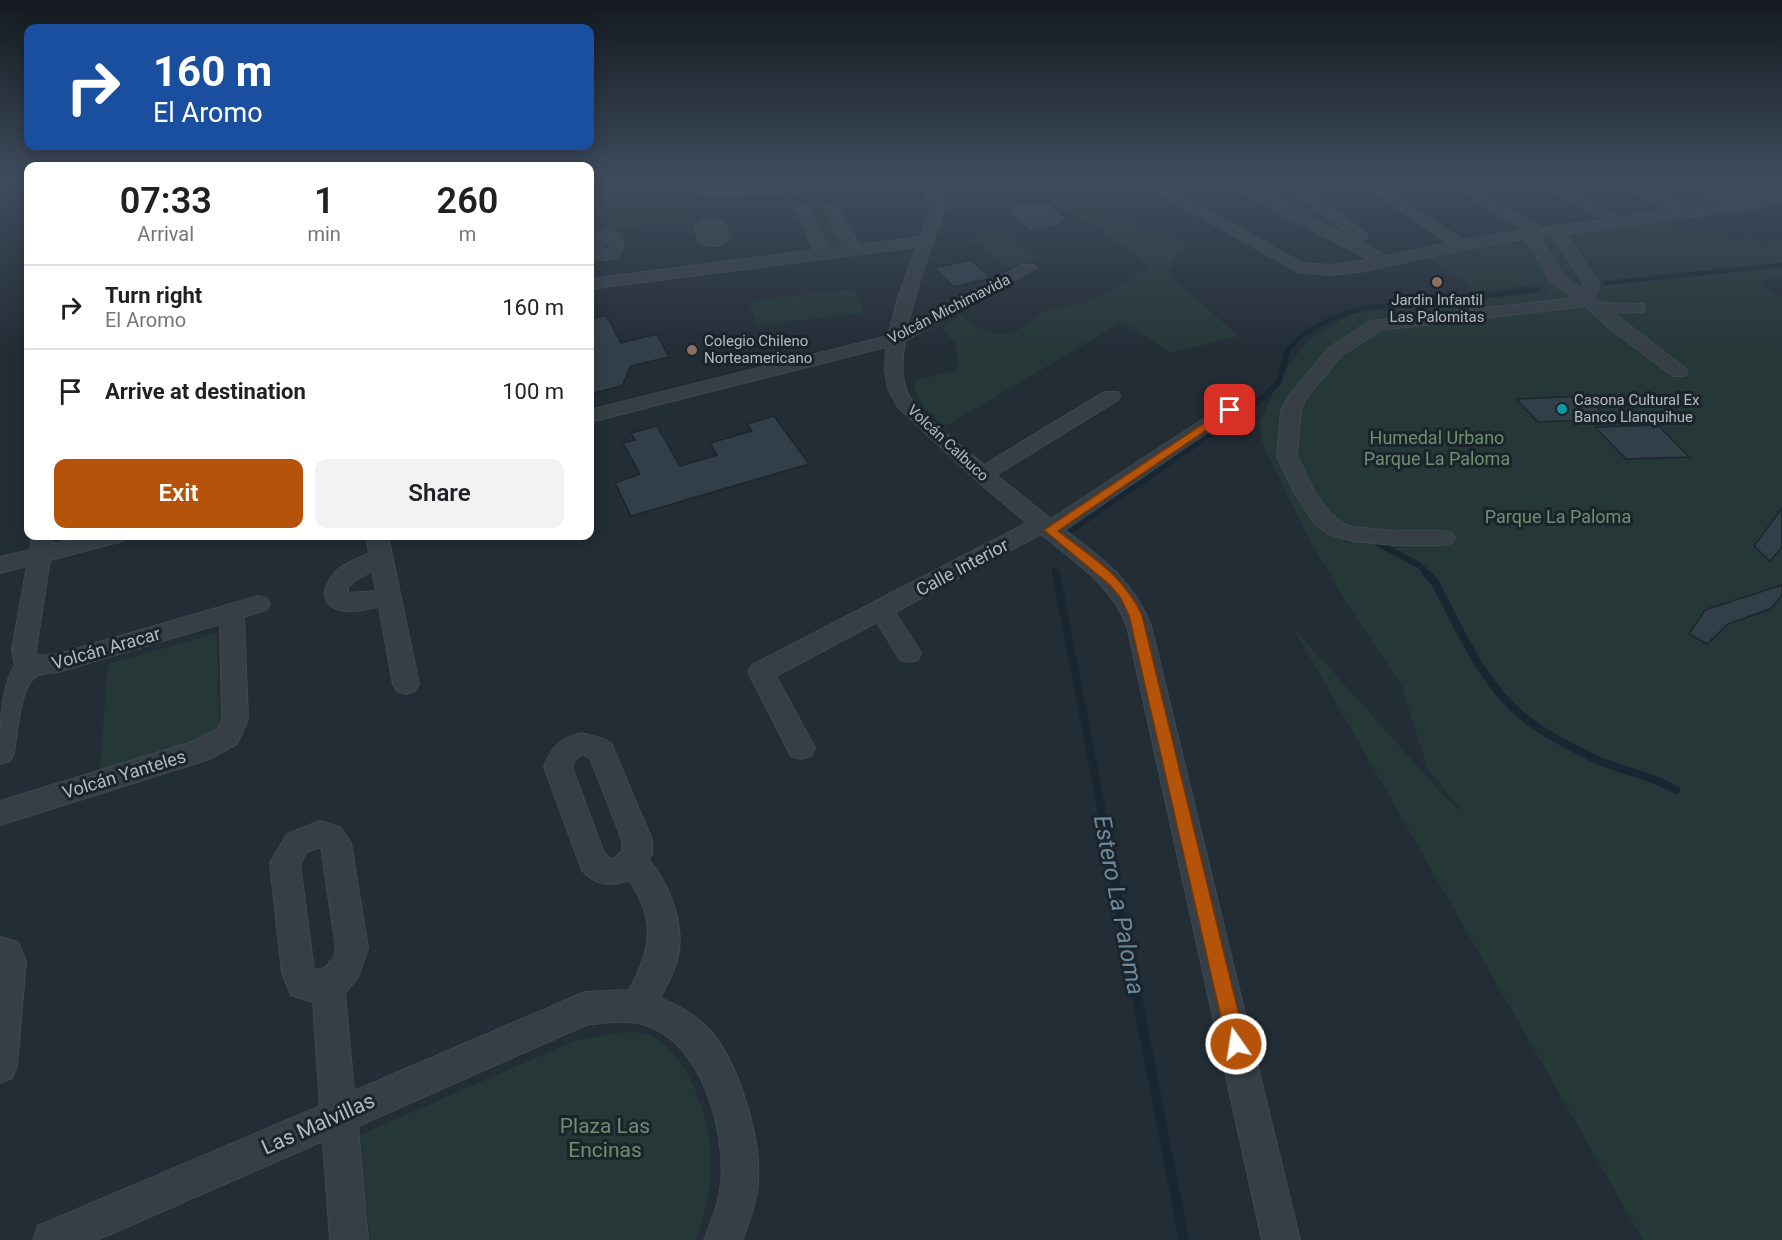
<!DOCTYPE html>
<meta charset="utf-8">
<style>
:root{--surface:#fff;--page:#f2f2f2;--text:#202124;--muted:#757577;--line:#e0e0e0;--accent:#b45309}
body{margin:0;font-family:Roboto,sans-serif;background:var(--page);color:var(--text);height:100vh;display:flex;flex-direction:column;font-size:22px;white-space:nowrap}
*{box-sizing:border-box;margin:0}
p{font-size:20px;color:var(--muted)}
.icon{flex:none;width:33px;height:33px;fill:none;stroke:currentColor;stroke-width:2;stroke-linecap:round;stroke-linejoin:round}
.map{position:relative;flex:1;overflow:hidden}
.drawer{position:absolute;left:24px;top:162px;width:570px;height:378px;display:flex;flex-direction:column;background:var(--surface);border-radius:12px;box-shadow:0 3px 15px #0003}
.drawer>*{flex:none}
.top-card{position:absolute;left:24px;top:24px;width:570px;height:126px;border-radius:12px;box-shadow:0 3px 15px #0003;background:#1a4fa0;color:#fff;overflow:hidden}
.pin{position:absolute;display:grid;place-items:center;width:51px;height:51px;color:#fff;margin:-26px;border-radius:12px;box-shadow:0 3px 9px #0006}
.me{position:absolute;width:66px;margin:-33px;rotate:347deg;stroke-linejoin:round;filter:drop-shadow(0 0 4px #0008)}
.turn{display:flex;align-items:center;gap:21px;height:126px;padding:0 30px;font-size:27px}
.turn .icon{width:78px;height:78px;stroke-width:2.5}
.turn b{display:block;font-size:42px;line-height:51px}
.eta{display:flex;justify-content:space-evenly;align-items:center;height:102px;text-align:center}
.eta b{font-size:36px;font-weight:600;line-height:42px}
.cta{display:flex;gap:12px;margin-top:auto;padding:12px 30px}
.cta a{flex:1;height:69px;border-radius:12px;background:var(--accent);color:#fff;font-size:24px;font-weight:600;line-height:69px;text-align:center}
.cta a+a{background:var(--page);color:var(--text)}
ul{padding:0;list-style:none}
li{display:flex;align-items:center;gap:18px;height:84px;padding:0 30px;border-top:2px solid var(--line)}
li div{flex:1}
li b{display:block;font-size:22px}
li em{font-style:normal}
.map>svg:first-child{display:block}
.green{fill:#253737}
.lines{fill:none;stroke-linecap:round;stroke-linejoin:round}
.stream-far3{stroke:#182632;stroke-width:4.5}
.stream-far2{stroke:#182632;stroke-width:6}
.stream-far1{stroke:#182632;stroke-width:8}
.stream{stroke:#182632;stroke-width:10}
.building{fill:#323f49;stroke:#1d262d;stroke-width:1.5}
.minor-casing{stroke:#3f4850;stroke-width:2}
.minor{fill:#363f46;fill-rule:evenodd}
.route{fill:#b45309;stroke:#753606;stroke-width:1.5}
.education-dot{fill:#8d6e63;stroke:#1b242b;stroke-width:2}
.culture-dot{fill:#0f9aa8;stroke:#1b242b;stroke-width:2}
.labels{text-anchor:middle;dominant-baseline:central;stroke-width:6;stroke-linejoin:round;paint-order:stroke}
.far-poi-label{font-size:15px;fill:#b1bac3;stroke:#1b242b;text-anchor:start}
.far-street-label{font-size:15px;fill:#b1bac3;stroke:#1b242b}
.park-label{font-size:18px;fill:#6b916f;stroke:#1b242b}
.street-label{font-size:18px;fill:#b1bac3;stroke:#1b242b}
.near-street-label{font-size:21px;fill:#b1bac3;stroke:#1b242b}
.near-park-label{font-size:21px;fill:#6b916f;stroke:#1b242b}
.near-water-label{font-size:24px;font-style:italic;fill:#6d899e;stroke:#1b242b}
</style>
<div class="map">
<svg width="1782" height="1240" viewBox="0 0 1782 1240">
<rect width="100%" height="100%" fill="#232d36"/>
<g class="green">
<path d="M590,179h82l24,42 -106,11z"/>
<path d="M1261,179h20l98,72 -142,-69z"/>
<path d="M1691,181l41,21 -49,6 -40,-21z"/>
<path d="M1057,199l114,37 14,10 -1,6 -9,6 -7,17 71,61 -67,17 -50,-31 -176,104c-19,-14 -27,-21 -33,-45l40,-10 5,-4 -2,-23 -13,-15 17,-14c11,8 22,17 37,19 21,3 32,-15 48,-23 14,-7 27,-4 41,-8 16,-5 49,-27 65,-36l-49,-36 -52,-30z"/>
<path d="M826,208l20,37 -19,3 -20,-38z"/>
<path d="M1660,219l23,15 10,-1 74,9 15,-4v40l-26,3 26,17v942h-139l-351,-614 152,170 19,16 -35,-43 -27,-84 -58,-88 -39,-67 -41,-86 -4,-20 21,-47 17,-23 13,-15 42,-25 195,-22 -4,-8 -68,7 -26,-20 -24,-13 84,-17 15,4 -3,-8z"/>
<path d="M1000,232l38,27 -31,8 -37,-28z"/>
<path d="M853,289l11,23 -108,14 -7,-24z"/>
<path d="M217,633l2,106 -120,38 9,-113z"/>
<path d="M616,1033c9,0 23,-2 32,1 16,6 27,20 36,34 32,54 34,114 12,172h-326l-10,-105 214,-94z"/>
</g>
<g class="lines">
<g class="stream-far3">
<path d="M1606,283l176,-18"/>
<path d="M1288,351c11,-21 52,-37 75,-43l174,-18"/>
</g>
<g class="stream-far2">
<path d="M1070,531l195,-135 13,-13 10,-33"/>
<path d="M1379,544l40,21 9,9"/>
<path d="M1055,570l1,4"/>
</g>
<g class="stream-far1">
<path d="M1056,573l56,291"/>
<path d="M1426,573l8,8c25,46 46,99 87,134 21,18 49,31 74,44 27,12 56,16 81,31"/>
</g>
<path class="stream" d="M1111,863l73,377"/>
</g>
<g class="building">
<path d="M1036,202l3,3 10,-2 19,17 -7,1 3,4 -36,6 -22,-22 9,-1 -2,-3z"/>
<path d="M971,260l20,18 -37,9 -20,-19z"/>
<path d="M606,315l15,28 36,-9 12,23 -38,9 -9,20 -32,8v-75z"/>
<path d="M1585,396l24,23 -71,3 -22,-23z"/>
<path d="M774,416l35,48 -178,52 -16,-33 25,-9 -17,-31 12,-3 -4,-7 26,-7 23,40 37,-11 -7,-12 42,-12 -5,-7z"/>
<path d="M1658,425l31,32 -63,2 -31,-32z"/>
<path d="M1782,508v39l-12,14 -16,-15z"/>
<path d="M1782,585v10l-12,14 -42,15 -21,20 -18,-10 16,-24z"/>
</g>
<g class="lines">
<defs>
<g id="minor">
<path d="M837,179h34l-7,4 -88,12 -72,2 -7,-4 7,-4 72,-2z"/>
<path d="M919,179h12l4,6 45,-6h32l-7,4 -67,10 7,15 -23,65 -15,53 115,-61h12l2,3 -131,73c-3,17 -4,40 4,55 11,19 57,53 75,69l120,-73h14l2,4 -2,4 -122,75 55,44 172,-113h14l3,4 -175,120c37,29 68,50 86,96l149,614h-38l-135,-614c-16,-42 -53,-65 -86,-92l-146,78 26,41 -3,7 -9,2 -9,-2 -23,-38 -101,54 39,72 -4,8 -10,3 -10,-3 -43,-84 4,-7 275,-142 -52,-44 -77,-72 -10,-18 -3,-19 1,-23 -296,75v-12l298,-74 10,-38 18,-51 -326,42v-10l225,-29 -20,-42 7,-4 7,4 20,41 16,-2 -21,-40 7,-4 7,4 21,38 61,-8 11,-29z"/>
<path d="M1207,179h34l-1,3 147,74 60,-13 -92,-64h15l93,61 62,-10 -80,-48 -1,-3h15l83,49 62,-8 -68,-38 -1,-3h15l71,38 47,-6 -57,-29 -1,-3h16l60,30 45,-6 -45,-21 -1,-3h16l47,21 34,-4v8l-216,30 33,49 -4,14 6,6 42,1 2,4 -2,4 -30,1 72,55 3,4 -3,4h-12l-65,-49 -22,-21 -205,24 -40,26 -35,42 -5,13 -4,45 17,35 16,22 14,11 10,3 39,4h51l8,2 3,5 -3,5 -8,2h-51l-39,-4 -26,-7 -14,-11 -20,-31 -17,-36 4,-45 7,-14 41,-49 41,-27 204,-23 -22,-15 -27,-44 -65,11 -95,21 -35,4 -32,-3 -147,-83 7,-4zM1224,184l146,76 -40,5 -28,-2 -130,-72zM1550,236l6,5 27,42 -2,5 -17,-11 -25,-40z"/>
<path d="M1277,179h15l77,57 -7,4 -5,-1z"/>
<path d="M1760,179l22,1v9l-20,-7z"/>
<path d="M707,219l17,3 7,15c-8,12 -20,10 -32,6l-5,-17zM709,228h4l3,9h-5z"/>
<path d="M606,230l12,3 6,12 -6,12c-10,5 -21,5 -28,-6 0,-13 2,-19 16,-21zM606,239l3,6 -3,6 -3,-6z"/>
<path d="M32,536h22l-1,8 35,-8h38l-3,5 -73,19 -14,90 1,6 21,-2 200,-58 8,2 4,6 -4,6 -22,7 4,102 -11,25 -27,15 -210,66v-24l192,-59 26,-13 4,-10 -2,-95 -162,48c-6,1 -13,1 -19,3 -19,6 -22,60 -25,78l-4,8 -10,3c0,-30 0,-77 15,-99l-3,-15 15,-84 -27,7v-16l30,-7z"/>
<path d="M366,536h22l31,148 -4,7 -9,3 -9,-3 -4,-7 -14,-77c-10,2 -23,5 -33,4 -29,-3 -25,-28 -6,-43 8,-6 20,-10 29,-15zM372,571l4,20 -28,2v-6l8,-7z"/>
<path d="M581,733l23,6 7,4 41,97v13l-3,7c19,23 34,60 30,90 -2,17 -11,33 -19,48 19,8 36,17 50,32 29,34 51,108 48,152 -1,20 -8,39 -16,58h-38c7,-18 15,-37 17,-57 5,-52 -19,-141 -76,-158 -19,-6 -40,-2 -59,0l-228,101 10,114h-38l-7,-99 -226,99h-64l5,-14 282,-120 -7,-104 -22,-7 -9,-22 -12,-110 17,-29 33,-13 20,6 11,16 17,105 -10,29 -13,16 9,98 231,-99 44,-2c22,-40 28,-70 0,-110 -18,7 -34,5 -47,-10l-38,-103c7,-20 17,-29 37,-34zM582,754l8,4 32,82v11l-7,7 -5,1 -6,-6 -32,-86 2,-6zM321,847l15,101 -2,9 -9,11 -11,2 -14,-105 7,-13z"/>
<path d="M0,937l18,5 8,19 -9,105 -5,12 -12,5z"/>
</g>
</defs>
<use href="#minor" class="minor-casing"/>
<use href="#minor" class="minor"/>
</g>
<linearGradient id="sky" x2="0" y2="1"><stop stop-color="#13191e"/><stop offset="0.51" stop-color="#3f4c5d"/><stop offset="1" stop-color="#3f4c5d" stop-opacity="0"/></linearGradient>
<rect width="1782" height="352" fill="url(#sky)"/>
<path class="route" d="M1230,406l5,4 -2,2 -175,119c36,28 64,43 84,84l104,429 -3,7 -7,3 -6,-3 -3,-7 -98,-429 -9,-18 -10,-12 -66,-55z"/>
<g class="education-dot">
<circle cx="1437" cy="282" r="6"/>
<circle cx="692" cy="350" r="6"/>
</g>
<circle class="culture-dot" cx="1562" cy="409" r="6"/>
<g class="labels">
<g class="far-poi-label">
<text x="1437" y="300" text-anchor="middle">Jardin Infantil<tspan x="1437" dy="17">Las Palomitas</tspan></text>
<text x="704" y="341">Colegio Chileno<tspan x="704" dy="17">Norteamericano</tspan></text>
<text x="1574" y="400">Casona Cultural Ex<tspan x="1574" dy="17">Banco Llanquihue</tspan></text>
</g>
<g class="far-street-label">
<text transform="translate(949 309) rotate(-27)">Volcán Michimavida</text>
<text transform="translate(948 443) rotate(43)">Volcán Calbuco</text>
</g>
<g class="park-label">
<text x="1437" y="437">Humedal Urbano<tspan x="1437" dy="21">Parque La Paloma</tspan></text>
<text x="1558" y="516">Parque La Paloma</text>
</g>
<g class="street-label">
<text transform="translate(962 567) rotate(-28)">Calle Interior</text>
<text transform="translate(106 648) rotate(-16)">Volcán Aracar</text>
<text transform="translate(124 774) rotate(-17)">Volcán Yanteles</text>
</g>
<g class="near-street-label">
<text transform="translate(318 1124) rotate(-24)">Las Malvillas</text>
</g>
<g class="near-park-label">
<text x="605" y="1126">Plaza Las<tspan x="605" dy="24">Encinas</tspan></text>
</g>
<g class="near-water-label">
<text transform="translate(1119 905) rotate(79)">Estero La Paloma</text>
</g>
</g>
</svg>
<div class="pin" style="left:1230px;top:410px;background:#d93025"><svg class="icon" aria-label="arrive" viewBox="0 0 24 24"><path d="M6 21V4h12l-3 4 3 4H6"/></svg></div>
<svg class="me" style="left:1236px;top:1044px" viewBox="-20 -20 40 40"><circle r="17" fill="#b45309" stroke="#fff" stroke-width="3"/><path d="M0-11L8 9 0 5-8 9z" fill="#fff"/></svg>
<div class="top-card">
<div class="turn"><svg class="icon" aria-label="right" viewBox="0 0 24 24"><path d="M7 20v-9h11M14 6l5 5-5 5"/></svg><div><b>160 m</b>El Aromo</div></div>
</div>
<section class="drawer">
<div class="eta">
<div><b>07:33</b><p>Arrival</p></div>
<div><b>1</b><p>min</p></div>
<div><b>260</b><p>m</p></div>
</div>
<ul>
<li><svg class="icon" aria-label="right" viewBox="0 0 24 24"><path d="M7 20v-9h11M14 6l5 5-5 5"/></svg><div><b>Turn right</b><p>El Aromo</p></div><em>160 m</em></li>
<li><svg class="icon" aria-label="arrive" viewBox="0 0 24 24"><path d="M6 21V4h12l-3 4 3 4H6"/></svg><div><b>Arrive at destination</b></div><em>100 m</em></li>
</ul>
<div class="cta"><a>Exit</a><a>Share</a></div>
</section>
</div>
